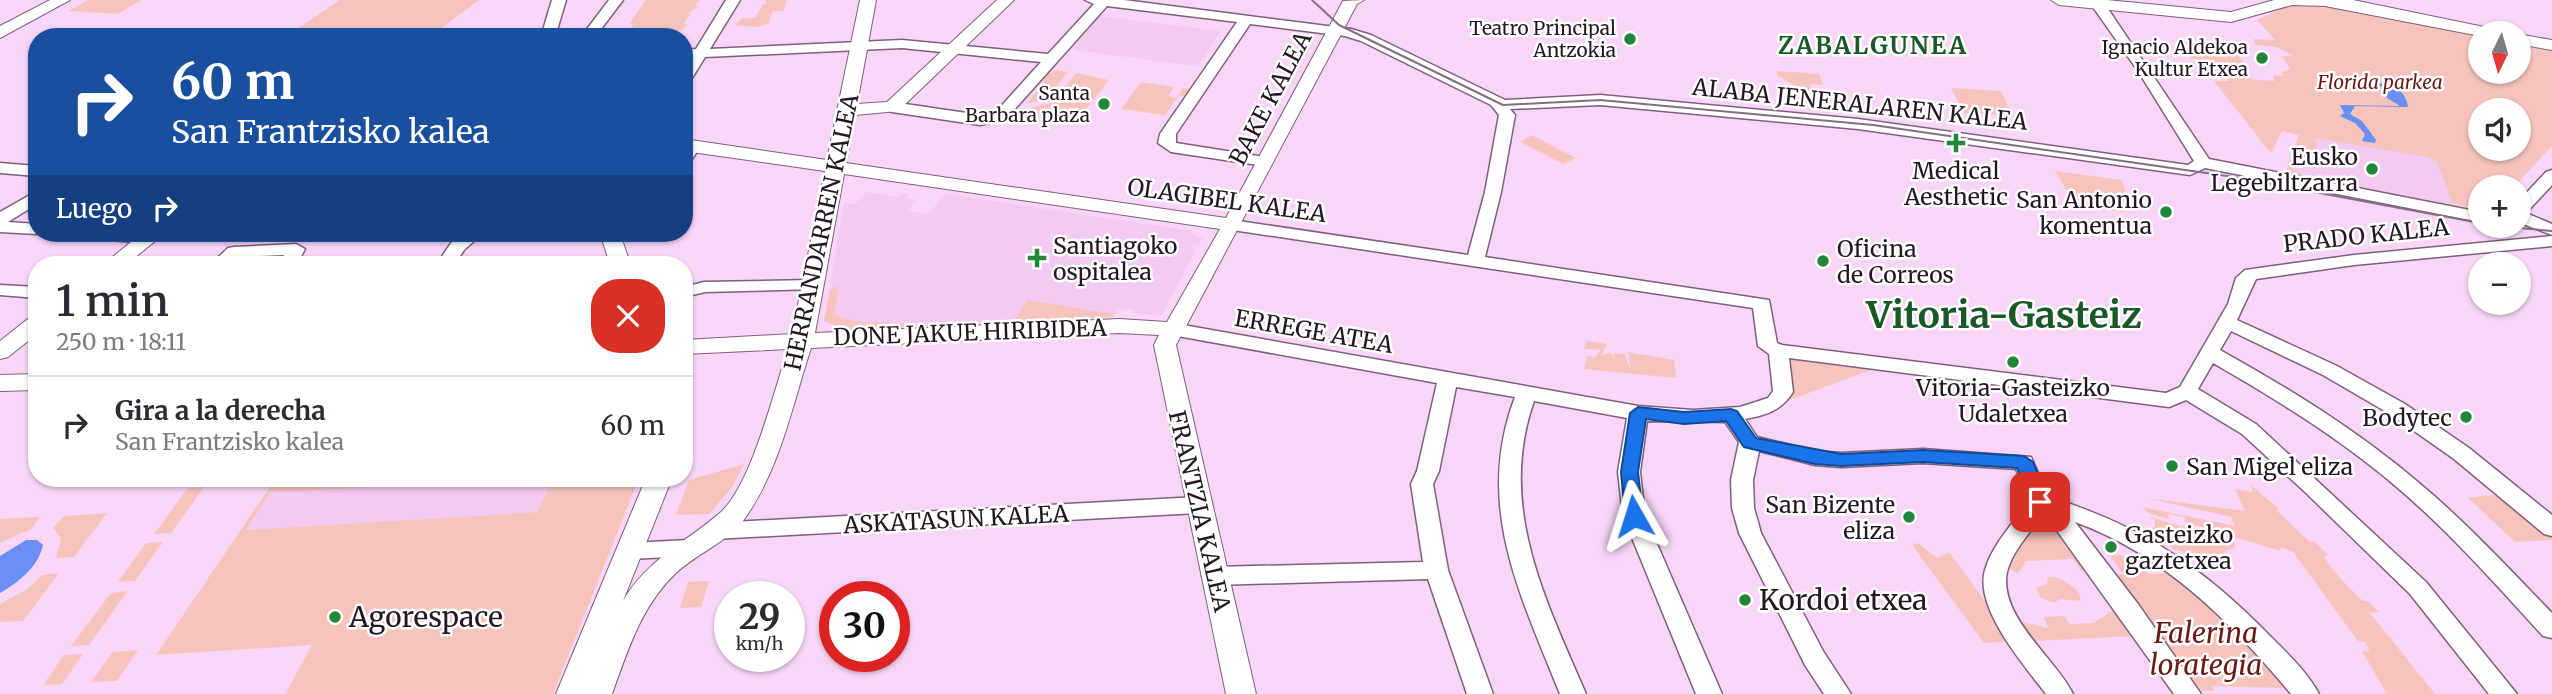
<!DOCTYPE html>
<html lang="es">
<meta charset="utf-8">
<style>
:root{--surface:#fff;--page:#f2f2f3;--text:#2b2b33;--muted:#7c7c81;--line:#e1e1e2}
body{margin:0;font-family:Merriweather,serif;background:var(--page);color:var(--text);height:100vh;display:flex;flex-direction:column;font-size:26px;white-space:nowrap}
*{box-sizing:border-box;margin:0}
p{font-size:23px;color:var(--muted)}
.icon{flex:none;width:38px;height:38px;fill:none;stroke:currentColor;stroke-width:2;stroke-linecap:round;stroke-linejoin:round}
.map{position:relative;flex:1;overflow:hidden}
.sheet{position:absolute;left:28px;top:256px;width:665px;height:231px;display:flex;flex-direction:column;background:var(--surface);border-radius:28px;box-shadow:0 2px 5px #0004}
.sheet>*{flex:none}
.banner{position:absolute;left:28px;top:28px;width:665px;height:214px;border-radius:28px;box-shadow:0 2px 5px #0004;background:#1a4fa0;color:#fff;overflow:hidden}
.needle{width:46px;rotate:185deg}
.fabs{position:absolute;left:2468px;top:21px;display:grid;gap:14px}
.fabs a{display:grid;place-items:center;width:63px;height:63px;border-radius:50%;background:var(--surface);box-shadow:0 2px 5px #0004;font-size:35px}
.speed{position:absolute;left:714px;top:581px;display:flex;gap:14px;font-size:35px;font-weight:700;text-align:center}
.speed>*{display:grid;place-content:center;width:91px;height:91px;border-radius:50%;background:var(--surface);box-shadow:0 2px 5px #0004;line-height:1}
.speed small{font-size:18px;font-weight:400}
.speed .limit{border:10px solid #d22;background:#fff;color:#111}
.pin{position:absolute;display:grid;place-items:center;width:60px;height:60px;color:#fff;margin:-30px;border-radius:14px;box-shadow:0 4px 10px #0006}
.me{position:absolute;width:77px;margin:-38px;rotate:354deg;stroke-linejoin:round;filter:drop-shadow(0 0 5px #0008)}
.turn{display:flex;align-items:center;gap:24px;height:147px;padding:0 28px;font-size:32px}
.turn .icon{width:91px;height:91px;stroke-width:2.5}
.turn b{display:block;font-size:49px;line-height:60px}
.then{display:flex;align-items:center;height:66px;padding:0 28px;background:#0003;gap:14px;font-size:26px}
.round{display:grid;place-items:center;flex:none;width:74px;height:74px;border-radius:28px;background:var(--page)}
.summary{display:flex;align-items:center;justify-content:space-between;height:119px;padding:0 28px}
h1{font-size:42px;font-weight:600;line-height:52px}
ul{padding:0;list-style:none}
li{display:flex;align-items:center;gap:21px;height:98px;padding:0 28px;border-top:2px solid var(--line)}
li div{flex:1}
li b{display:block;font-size:26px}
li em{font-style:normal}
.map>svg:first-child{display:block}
.built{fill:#f3caf2}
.green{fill:#f7c4bd;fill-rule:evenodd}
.water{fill:#698ef5}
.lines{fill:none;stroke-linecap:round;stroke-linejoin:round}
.minor-casing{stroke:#7e5f7d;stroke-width:3}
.major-casing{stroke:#7e5f7d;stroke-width:2}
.minor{fill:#fff;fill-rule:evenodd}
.major{fill:#fff;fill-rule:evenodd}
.tram{stroke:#856e84;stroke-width:2}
.route{fill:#1a73e8;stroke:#114b97;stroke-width:2}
.poi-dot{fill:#22863a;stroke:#fff;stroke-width:2.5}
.labels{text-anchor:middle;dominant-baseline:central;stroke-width:5;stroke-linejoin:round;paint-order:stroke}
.far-poi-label{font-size:19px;fill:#241723;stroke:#fff;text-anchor:end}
.far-park-label{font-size:19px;font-style:italic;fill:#691a16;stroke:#fff}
.street-label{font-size:23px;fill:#241723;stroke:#fff}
.poi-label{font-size:23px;fill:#241723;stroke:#fff;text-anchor:end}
.far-district-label{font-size:24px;font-weight:bold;letter-spacing:2px;fill:#1b5828;stroke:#fff}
.near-poi-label{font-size:28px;fill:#241723;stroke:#fff;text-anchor:start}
.near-park-label{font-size:28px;font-style:italic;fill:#691a16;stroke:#fff}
.town-label{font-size:37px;font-weight:bold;fill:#1b5828;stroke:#fff}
</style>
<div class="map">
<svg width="2552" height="694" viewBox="0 0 2552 694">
<rect width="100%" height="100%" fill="#f9d6f8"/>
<g class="built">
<path d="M1100,16l121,15 -24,35 -124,-16z"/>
<path d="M1347,23l134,68 26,7 94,-2 288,27 322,46 269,49v7l-249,-48 -307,-43 -327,-32 -77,6 -176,-79z"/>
<path d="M2307,134l121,23 9,5 15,41 -5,3 -154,-30 -7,-5z"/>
<path d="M866,192l29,5 13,-4v5l9,2 -9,11 20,3 18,-20 247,37 -1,3 11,4 -4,7 -6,-1 -2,4 6,1 -36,67 -27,-3 1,-4h-16l-6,8 -266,13 -23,-9 20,-118 11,1z"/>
<path d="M279,478h274l-16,34 -292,18z"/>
</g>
<g class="green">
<path d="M88,0h54l-25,14 -49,-3z"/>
<path d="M340,0h139l-49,37h-145z"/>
<path d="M646,0h54l-6,6h6l-13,7 3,1 -6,10h4l-11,9 5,1 -2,3h-60l14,-12 -5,-1z"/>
<path d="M765,0h22l-4,11h-10l-5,13 -12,3 -21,-2 7,-7h13l8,-14h4z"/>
<path d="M2290,5l39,1 151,29v37h38v-29l34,6v97l-38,41h-34v23l-28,-7 -15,-41 -9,-5 -113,-19 3,17 -20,-3 1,7 -7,3 2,8 17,10 -18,-4 -7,-5 13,-36 -17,-4 -10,21 -3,-1 -55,-70h15l-15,-20 -22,-2 -16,-20 60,11 15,29 23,2v-6l9,1 -1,-4 8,-3 -8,-13h11l-16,-9 -22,-2 -1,-6 21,1 -18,-20zM2480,110h38v39h-38z"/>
<path d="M1056,70l12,2 -23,28 -19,4 19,-22 -8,-2z"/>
<path d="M1777,71l42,3 4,11 -12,-1 1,12 -15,-2 -3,-9 -16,-9z"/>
<path d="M1076,73l33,7 -34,43 -33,-3 3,-5 -16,-2 4,-6 19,-4z"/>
<path d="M1141,82l33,5 -6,9 8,2 7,-10 12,2 -9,7 -7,-2 -14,20 -44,-6z"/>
<path d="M1951,88l50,3 11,24 -48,-2z"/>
<path d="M1532,135l44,23 -13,6 -43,-22z"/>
<path d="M2055,171l67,9 7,22 -18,1 14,9 -48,-5z"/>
<path d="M835,287h4l-5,28c23,10 48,6 73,9v3l-60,3 -23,-9 6,-30z"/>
<path d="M1027,300l88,14 -2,3 -100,5z"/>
<path d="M1586,341l21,3 -6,11 10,-2 3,5v-5l11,1 5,16 -2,-18 46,8 2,18 -92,-9 3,-13 8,1 6,-7 -17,-1z"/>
<path d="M1784,356l92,12 -89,33z"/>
<path d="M744,464l-11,22 -24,28 -33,1 13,-35z"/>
<path d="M276,478h92l-6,10 -92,4 -24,38 291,-18 16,-34h86l-86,216h-268l27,-49 -156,10z"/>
<path d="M2251,485l28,24 -3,1 34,32 4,-1 14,14 -4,1c8,16 25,31 39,45h5l11,11 -9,1 65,81h-48l-25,-43 8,1 -5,-10 -7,-1 -65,-89 -12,-5 -1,4 -95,-29v-5l-17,-3 1,5 -19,-5 -8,-7 93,19 -4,-9 -85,-19 99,13 -10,-22 18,3z"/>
<path d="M204,487l-33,46 -17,1 34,-46z"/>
<path d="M2507,493l45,42v5l-37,2 -47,-44z"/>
<path d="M107,513l-33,44 -18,1 5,-20 -8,-10 11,-12z"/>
<path d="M2038,513l15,4 38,53 -10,1 -8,-12 -47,2 -8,12 -9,-4z"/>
<path d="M40,517l-9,12 -31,14v-24z"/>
<path d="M2150,517l84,24 1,7 -9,2 -1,4 -7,-1v4l-12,-1v3l-33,-10 -17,-16h12l-4,-4 -13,3 15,14 -5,2 -42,-23 29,5 7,-3v-7z"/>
<path d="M163,542l-28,39 -17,1 28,-39z"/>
<path d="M1918,543l19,15 12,-6 65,89 -30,2 -72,-98z"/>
<path d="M2121,555l24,13 4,6 24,-1 58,52 57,63 -76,-2 2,5 -23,-1 -83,-116h15l-13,-18z"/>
<path d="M59,573l-36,48 -23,1v-18l28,-15 14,-14z"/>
<path d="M2048,577c11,-2 33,12 33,24l-21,-2 -6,4 -14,-6 -4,-9 11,-4z"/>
<path d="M709,581l-8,26 -21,1 8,-26z"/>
<path d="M128,591l-39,54 -18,1 40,-53z"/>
<path d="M2117,608l19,28 -105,5 -13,-20 30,7 -4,-11 20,-1 6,8 23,-1z"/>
<path d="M138,650l-21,31 -26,1 22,-30z"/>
<path d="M83,654l-21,30 -19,1 21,-30z"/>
</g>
<g class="water">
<path d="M2375,83c17,0 31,7 33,24l-53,-1 -5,8 12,7 14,19 -1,3 -13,-2 3,-7 -10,-11 -15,-7 4,-3 -4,-8 60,1 -13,-8 -2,-7 -12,-5z"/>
<path d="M26,540h11l6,5c-5,22 -24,37 -43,48v-37z"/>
</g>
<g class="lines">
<defs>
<g id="minor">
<path d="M552,0h14l-11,37h-14z"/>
<path d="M609,0h14l-28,37h-14z"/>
<path d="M726,0h14l-30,49 192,-9 146,14 46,-50 -9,-4h39l227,29 20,6 134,65 95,-5 258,24 330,46 6,-4 -56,-90 -50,-71h14l107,159 271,53v10l-275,-54 -15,7 -332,-46 -258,-24 -90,4 5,6 -14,77 -16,65 284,43 8,43 5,2 384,48 14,-6 48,-83 8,-26 9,-8 109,-15 198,-19v10l-198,19 -98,14 -19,41 100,46 68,38 64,44 83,67v21l-8,-2 -90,-75 -64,-45 -67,-39 -92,-44 -11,19c70,39 138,81 199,133 48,40 90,86 133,130v25l-9,-2c-44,-48 -88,-98 -137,-141 -59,-52 -125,-93 -193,-132l-15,26 58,35 170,158 91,112h-28l-79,-100 -105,-102 -63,-58 -56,-34 -17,7 -380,-49 4,34c-12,19 -27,23 -48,27l12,18 58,14 26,2 82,-4 108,8 18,40c92,28 155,71 221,139 17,17 38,37 49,58h-28c-59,-71 -127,-140 -216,-172l63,82 63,90h-27l-119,-166 -13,-12c-12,17 -30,35 -35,56 -9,44 48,86 66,122h-27c-22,-29 -72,-86 -61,-124 7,-25 29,-48 44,-69l-13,-32 -93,-6 -82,4 -26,-2 -56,-14 -6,29 1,28 7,25 62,118 28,43h-27l-19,-29 -66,-132 -7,-25 -1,-28 8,-38 -14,-20 -78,-1 -7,51 5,44 77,178h-26l-73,-178 -5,-44 9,-54 -93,-17c-37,104 11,198 52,293h-26c-40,-100 -86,-189 -45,-297l-59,-10 -17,84 -6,13 15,86 45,124h-26l-39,-115 -214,6 -8,-3 -4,-6 4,-6 8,-3 209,-5 -12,-78 6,-13 20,-88 -265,-48 -9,-6 2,-4 7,-2 466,83 55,4 47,-3 28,-9 5,-7 -4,-37 -11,-8 -5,-38 -527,-79 -3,-4 9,-5 236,35 17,-63 14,-77 -8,-10 -130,-64 -16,-5 -95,-12 -74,110v9l95,15 2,3 -8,5 -94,-14 -13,-9 2,-9 77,-112 -130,-16 -101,113 -26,6 -88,-13 -8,-5 8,-5 88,13 16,-3 45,-50 -139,-14 -197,9 -16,26 -5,1v-16l6,-10h-6v-8l12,-1z"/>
<path d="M693,141l8,5 -11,16 -6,2v-17z"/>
<path d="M0,163l37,3v10l-37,-3z"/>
<path d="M2552,170v15l-26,28 26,11v11l-34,-13v-20l28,-30z"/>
<path d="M37,191v13l-29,18 29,2v9h6l-6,1 -37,-2v-20z"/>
<path d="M73,233h75l9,5 -9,5 -66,-5z"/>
<path d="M464,233h19l-19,17 -9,14h-18l14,-21z"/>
<path d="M296,244l9,5 -8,15h-18l5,-9 -45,2 -9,7h-19l17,-16 6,-1z"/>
<path d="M812,280l6,1 3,4 -3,4 -113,3 -21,5v-10l20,-5z"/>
<path d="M0,285l37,2v11l-37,-3z"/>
<path d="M1198,497l8,2 3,6 -3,6 -8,2 -484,26 -8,-2 -3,-6 3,-6 8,-2z"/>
<path d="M689,540l8,2 3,6 -3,6 -8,2 -59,3 -8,-2 -3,-6 3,-6 8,-2z"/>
</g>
<g id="major">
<path d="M50,0h20l-70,38v-12z"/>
<path d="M860,0h16l-19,104 30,-2 110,-102h17l-116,111 -43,4 -9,48 380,55 117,-217 21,-1 -7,4 -181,341 80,349h-30l-72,-349 5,-10 -40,-2 -308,15c-19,58 -31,122 -68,173 -16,21 -47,33 -67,52 -35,33 -48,77 -64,121h-56l90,-216h26l-49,123c24,-42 64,-59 98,-89 31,-29 53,-121 67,-163l-104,5v-14l108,-6 33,-163 -141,-20v-12l143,21zM844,174l376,55 -53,93 -48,-3 -304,14z"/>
<path d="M2051,0h56l124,12 43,-12h79l136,28 8,5h-17v3l-155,-30 -33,-1 -61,17 -172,-17z"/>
<path d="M2518,34l34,6v10l-34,-6z"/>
<path d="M142,233h23l-38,31h-23z"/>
<path d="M600,233h20l10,31h-20z"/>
<path d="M37,316v18l-29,23 -8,2v-18l29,-23z"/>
<path d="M37,374v16l-37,1v-16z"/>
</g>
</defs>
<use href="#minor" class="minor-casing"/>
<use href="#major" class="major-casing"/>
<use href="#minor" class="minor"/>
<use href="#major" class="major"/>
<g class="tram">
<path d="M1312,0l27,25 164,80 97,-5 273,25 361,52 246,46"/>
<path d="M2497,226l55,5"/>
</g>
</g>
<path class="route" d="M1638,407l46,5 47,-3 6,2 19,27 85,16 82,-4 101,6 9,6 16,40 -2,5h-13l-17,-39 -94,-6 -82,4 -26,-2 -71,-17 -18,-26 -42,3 -38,-5 -8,53 5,44 -9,7 -9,-7 -4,-44 9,-59z"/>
<g class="poi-dot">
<circle cx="1630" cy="39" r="7"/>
<circle cx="2262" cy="58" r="7"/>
<circle cx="1104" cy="104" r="7"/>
<path d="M1952.5 132.5h7v7h7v7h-7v7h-7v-7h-7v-7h7z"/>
<circle cx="2372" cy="169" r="7"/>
<circle cx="2166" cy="212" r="7"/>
<path d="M1033.5 247.5h7v7h7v7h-7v7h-7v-7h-7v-7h7z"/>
<circle cx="1823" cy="261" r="7"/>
<circle cx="2013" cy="362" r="7"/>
<circle cx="2466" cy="417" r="7"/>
<circle cx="2172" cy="466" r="7"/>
<circle cx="1909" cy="517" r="7"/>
<circle cx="2111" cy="547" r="7"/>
<circle cx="1745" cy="600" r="7"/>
<circle cx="335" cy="617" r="7"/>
</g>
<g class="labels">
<g class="far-poi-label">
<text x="1616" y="28">Teatro Principal<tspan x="1616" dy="22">Antzokia</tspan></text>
<text x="2248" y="47">Ignacio Aldekoa<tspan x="2248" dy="22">Kultur Etxea</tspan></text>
<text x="1090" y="93">Santa<tspan x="1090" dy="22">Barbara plaza</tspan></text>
</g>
<g class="far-park-label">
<text x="2380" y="82">Florida parkea</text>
</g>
<g class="street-label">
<text transform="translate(1270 98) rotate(-62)">BAKE KALEA</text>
<text transform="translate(1860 104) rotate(6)">ALABA JENERALAREN KALEA</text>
<text transform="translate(1227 200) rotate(8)">OLAGIBEL KALEA</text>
<text transform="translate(821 232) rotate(-78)">HERRANDARREN KALEA</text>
<text transform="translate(2366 235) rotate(-6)">PRADO KALEA</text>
<text transform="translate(1314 331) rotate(10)">ERREGE ATEA</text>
<text transform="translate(970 332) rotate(-2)">DONE JAKUE HIRIBIDEA</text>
<text transform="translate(1200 511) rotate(77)">FRANTZIA KALEA</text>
<text transform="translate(956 519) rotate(-3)">ASKATASUN KALEA</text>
</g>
<g class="poi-label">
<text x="2358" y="156">Eusko<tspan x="2358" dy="26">Legebiltzarra</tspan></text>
<text x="1956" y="170" text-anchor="middle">Medical<tspan x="1956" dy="26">Aesthetic</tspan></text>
<text x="2152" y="199">San Antonio<tspan x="2152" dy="26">komentua</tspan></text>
<text x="1053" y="245" text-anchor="start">Santiagoko<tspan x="1053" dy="26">ospitalea</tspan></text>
<text x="1837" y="248" text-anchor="start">Oficina<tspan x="1837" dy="26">de Correos</tspan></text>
<text x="2013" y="387" text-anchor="middle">Vitoria-Gasteizko<tspan x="2013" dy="26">Udaletxea</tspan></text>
<text x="2452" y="417">Bodytec</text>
<text x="2186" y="466" text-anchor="start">San Migel eliza</text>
<text x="1895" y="504">San Bizente<tspan x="1895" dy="26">eliza</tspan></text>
<text x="2125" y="534" text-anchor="start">Gasteizko<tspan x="2125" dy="26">gaztetxea</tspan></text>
</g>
<g class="far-district-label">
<text x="1873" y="45">ZABALGUNEA</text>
</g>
<g class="near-poi-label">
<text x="1759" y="600">Kordoi etxea</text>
<text x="349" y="617">Agorespace</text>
</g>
<g class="near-park-label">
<text x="2206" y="633">Falerina<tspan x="2206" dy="32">lorategia</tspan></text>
</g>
<g class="town-label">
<text x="2004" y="315">Vitoria-Gasteiz</text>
</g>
</g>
</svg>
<div class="fabs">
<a><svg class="needle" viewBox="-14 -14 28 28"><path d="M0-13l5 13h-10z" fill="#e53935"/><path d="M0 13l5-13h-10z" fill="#7c7c81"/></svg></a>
<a><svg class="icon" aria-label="sound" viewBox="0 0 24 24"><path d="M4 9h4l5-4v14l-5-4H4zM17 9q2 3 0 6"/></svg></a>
<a>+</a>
<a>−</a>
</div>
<div class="speed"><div>29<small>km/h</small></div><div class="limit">30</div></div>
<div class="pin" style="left:2040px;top:502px;background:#d93025"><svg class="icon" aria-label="arrive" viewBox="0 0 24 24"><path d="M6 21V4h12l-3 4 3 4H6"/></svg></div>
<svg class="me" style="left:1634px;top:516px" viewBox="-20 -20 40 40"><path d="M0-17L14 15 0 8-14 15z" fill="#1a73e8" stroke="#fff" stroke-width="4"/></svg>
<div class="banner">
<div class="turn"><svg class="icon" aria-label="right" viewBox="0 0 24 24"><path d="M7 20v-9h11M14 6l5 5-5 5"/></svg><div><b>60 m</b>San Frantzisko kalea</div></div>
<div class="then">Luego<svg class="icon" aria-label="right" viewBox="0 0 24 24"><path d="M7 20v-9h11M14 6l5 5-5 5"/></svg></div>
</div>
<section class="sheet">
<div class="summary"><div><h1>1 min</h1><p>250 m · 18:11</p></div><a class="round" style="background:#d93025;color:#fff"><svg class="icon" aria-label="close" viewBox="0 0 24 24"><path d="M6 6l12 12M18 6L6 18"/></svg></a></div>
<ul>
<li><svg class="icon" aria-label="right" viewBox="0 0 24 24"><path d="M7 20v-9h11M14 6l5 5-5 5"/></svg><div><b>Gira a la derecha</b><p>San Frantzisko kalea</p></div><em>60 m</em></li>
</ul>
</section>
</div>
